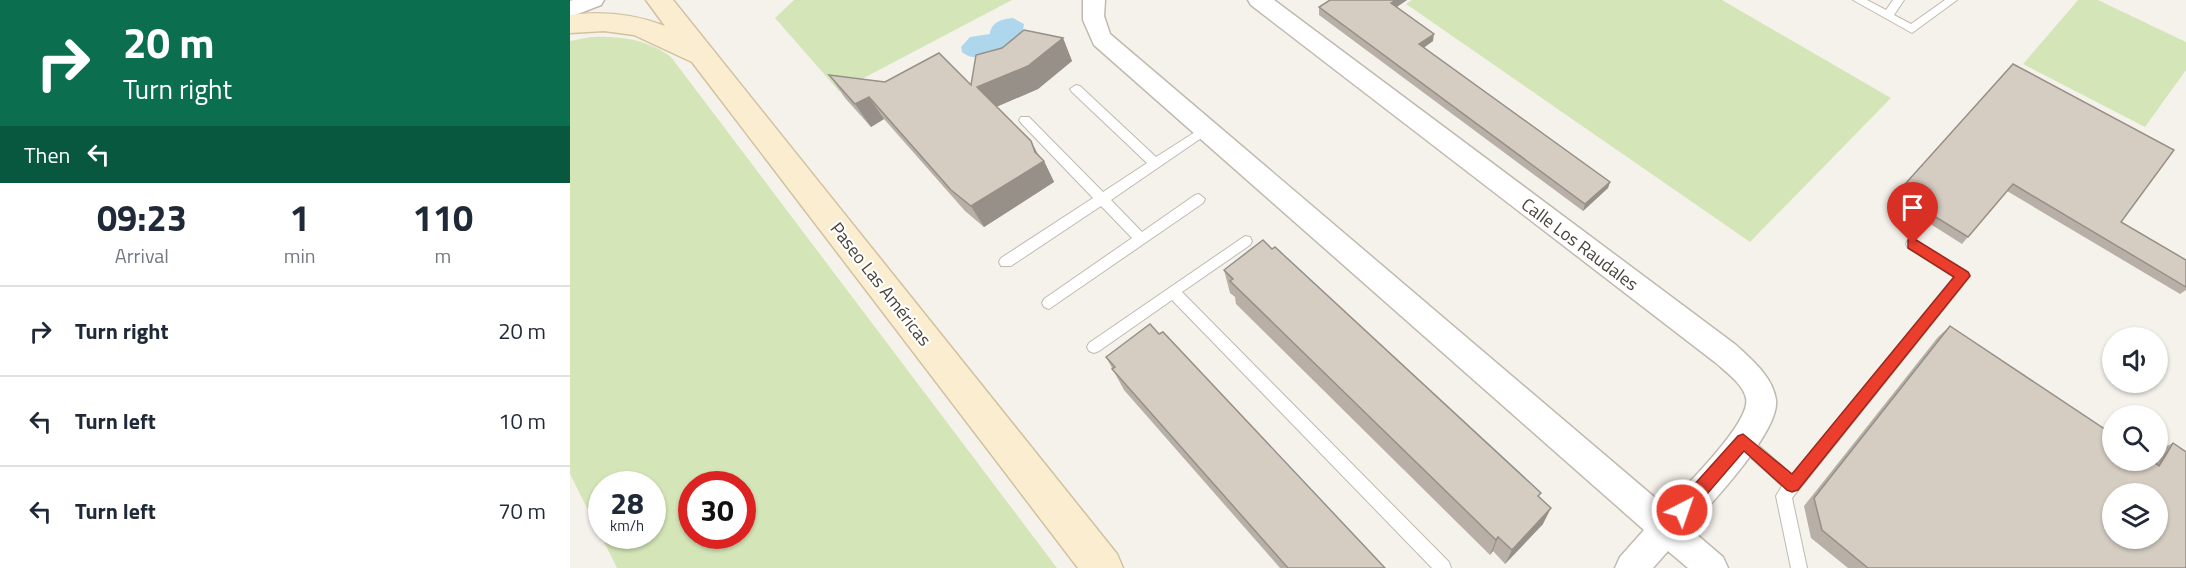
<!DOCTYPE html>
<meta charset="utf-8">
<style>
:root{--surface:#fff;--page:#f6f6f7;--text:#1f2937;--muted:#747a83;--line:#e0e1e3}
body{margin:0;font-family:"Titillium Web",sans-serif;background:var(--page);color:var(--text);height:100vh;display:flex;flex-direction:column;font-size:22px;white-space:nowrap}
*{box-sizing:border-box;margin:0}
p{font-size:20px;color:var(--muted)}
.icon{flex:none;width:33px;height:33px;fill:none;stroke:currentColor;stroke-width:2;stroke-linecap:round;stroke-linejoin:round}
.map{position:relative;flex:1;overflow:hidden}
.details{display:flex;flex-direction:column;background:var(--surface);width:570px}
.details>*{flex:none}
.top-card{background:#0b6e4f;color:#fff;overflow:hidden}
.tools{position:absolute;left:1532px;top:327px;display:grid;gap:12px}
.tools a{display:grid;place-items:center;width:66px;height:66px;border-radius:50%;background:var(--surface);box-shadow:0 2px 4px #0004;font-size:30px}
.speed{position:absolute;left:18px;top:471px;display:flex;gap:12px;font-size:30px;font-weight:700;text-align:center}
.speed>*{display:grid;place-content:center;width:78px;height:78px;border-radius:50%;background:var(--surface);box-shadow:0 2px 4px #0004;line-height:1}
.speed small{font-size:15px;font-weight:400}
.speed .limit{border:9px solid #d22;background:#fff;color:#111}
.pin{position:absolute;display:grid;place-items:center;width:51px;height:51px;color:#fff;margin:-62px -26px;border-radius:50% 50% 50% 0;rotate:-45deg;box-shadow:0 0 6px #0007}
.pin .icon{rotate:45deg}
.me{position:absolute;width:66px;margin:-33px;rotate:41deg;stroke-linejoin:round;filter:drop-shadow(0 0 4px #0008)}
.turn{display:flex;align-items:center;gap:21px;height:126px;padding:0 24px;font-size:27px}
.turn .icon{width:78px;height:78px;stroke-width:2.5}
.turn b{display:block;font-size:42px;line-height:51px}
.then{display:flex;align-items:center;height:57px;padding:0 24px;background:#0003;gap:12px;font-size:22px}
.eta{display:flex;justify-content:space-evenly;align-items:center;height:102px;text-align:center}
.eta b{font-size:36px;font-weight:700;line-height:42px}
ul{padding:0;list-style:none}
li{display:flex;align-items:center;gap:18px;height:90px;padding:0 24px;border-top:2px solid var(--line)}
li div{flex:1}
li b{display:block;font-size:22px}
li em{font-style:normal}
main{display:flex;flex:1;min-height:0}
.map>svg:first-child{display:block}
.green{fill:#d4e6b8;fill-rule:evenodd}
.water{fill:#aed6ec}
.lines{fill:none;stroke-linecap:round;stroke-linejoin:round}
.lane-casing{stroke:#c0b9af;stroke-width:2}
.street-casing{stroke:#c0b9af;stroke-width:3}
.secondary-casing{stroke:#d1c19f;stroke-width:3}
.lane{fill:#fff;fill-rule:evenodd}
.street{fill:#fff;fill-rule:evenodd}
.secondary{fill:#fbeed0;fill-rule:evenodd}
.wall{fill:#b8b0a7}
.shaded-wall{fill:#969088}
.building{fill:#d6cdc2;stroke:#969088;stroke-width:1.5;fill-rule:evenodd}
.route{fill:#eb3e2d;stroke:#99281d;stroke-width:1.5}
.labels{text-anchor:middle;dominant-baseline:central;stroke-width:4.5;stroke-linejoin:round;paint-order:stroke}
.street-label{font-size:18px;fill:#49423a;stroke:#fff}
</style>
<main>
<section class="details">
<div class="top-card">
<div class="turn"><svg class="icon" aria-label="right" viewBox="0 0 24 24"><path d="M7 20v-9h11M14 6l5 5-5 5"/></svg><div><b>20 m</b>Turn right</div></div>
<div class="then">Then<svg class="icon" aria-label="left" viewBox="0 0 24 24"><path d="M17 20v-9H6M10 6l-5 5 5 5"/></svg></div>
</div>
<div class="eta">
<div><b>09:23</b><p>Arrival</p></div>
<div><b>1</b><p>min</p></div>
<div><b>110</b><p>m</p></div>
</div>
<ul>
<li><svg class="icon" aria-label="right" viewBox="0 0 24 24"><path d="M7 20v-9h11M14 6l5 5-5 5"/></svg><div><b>Turn right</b></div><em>20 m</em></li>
<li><svg class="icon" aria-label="left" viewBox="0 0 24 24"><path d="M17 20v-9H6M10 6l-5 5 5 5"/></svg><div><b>Turn left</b></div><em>10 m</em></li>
<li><svg class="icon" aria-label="left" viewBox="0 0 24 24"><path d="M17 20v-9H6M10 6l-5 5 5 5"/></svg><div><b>Turn left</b></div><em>70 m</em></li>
</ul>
</section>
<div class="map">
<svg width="1616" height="568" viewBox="0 0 1616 568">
<rect width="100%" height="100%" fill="#f5f2ec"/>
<g class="green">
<path d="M224,0h218l-173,91 -64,-73z"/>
<path d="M842,0h310l169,98 -141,144 -344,-238z"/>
<path d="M1508,0h20l88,42v28l-41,57 -122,-63z"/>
<path d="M21,37c29,-1 56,2 80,20l386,511h-440l-47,-94v-433zM32,484h50v52h-50zM172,484v52h-50v-52z"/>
</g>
<path class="water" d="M443,18l11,6 -3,20c-17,5 -44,22 -59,8l-1,-5 9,-10 20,-3c1,-12 12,-15 23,-16z"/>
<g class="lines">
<defs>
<g id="lane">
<path d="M1283,0h14l19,10 7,-10h11l-10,15 17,9 34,-24h12l-45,33z"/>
<path d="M506,85l4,1 76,71 47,-30 4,-2 6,5 -102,70 31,32 53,-37 4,-1 6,5 -2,4 -154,106 -5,-2 -2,-4 2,-4 88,-61 -31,-32 -90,60h-10l-2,-4 2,-4 92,-60 -72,-75 -2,-3 2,-3h8l74,75 44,-29 -75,-71 -2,-3z"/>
<path d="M675,236l5,1 2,4 -2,4 -68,47 267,270 2,6h-19l-260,-268 -73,51 -5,2 -5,-2 -2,-4 2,-4z"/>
<path d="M1343,239l55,33 2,4 -178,222 15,70h-16l-15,-72 6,-10 -44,-40 -2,-5 2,-5 5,-2 5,2 44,39 162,-198 -46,-29 -2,-4 2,-4z"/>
</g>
<g id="street">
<path d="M3,0h31l-3,5 -31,12v-16z"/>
<path d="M513,0h22l-1,16 6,18 556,473c17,-19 86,-85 80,-109 -3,-14 -20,-26 -30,-35l-465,-358 -3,-5h26l462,345c16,15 37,32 40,55 4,31 -65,104 -87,128l34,29 5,11h-40l-20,-17 -15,17h-38l5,-11 24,-27 -550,-485 -11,-25z"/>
</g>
<path id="secondary" d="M76,0h27l444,554 6,14h-45l-386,-506 -58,-27 -30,-4 -34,2v-18c33,-4 64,-1 95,11z"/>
</defs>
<use href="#lane" class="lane-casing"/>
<use href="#street" class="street-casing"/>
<use href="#secondary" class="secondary-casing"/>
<use href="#lane" class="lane"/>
<use href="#street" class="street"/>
<use href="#secondary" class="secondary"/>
</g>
<g class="wall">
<path d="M760,0h77l-11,7 37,34 -9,7 186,134 -2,6 -25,23 -264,-196v-8z"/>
<path d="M493,38l9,23 -34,28 -42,18 48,54 10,21 -70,45 -19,-16 -81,-92 -13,8 -26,-29 -16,-23 56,7 86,3 31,-37z"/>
<path d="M1443,64l108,158 65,38v30l-6,4 -173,-103 -45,53 -71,-45z"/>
<path d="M654,270l315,227 4,27 -38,40 -12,-13 -3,4 -254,-251 -1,-7 -5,-4z"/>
<path d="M1380,326l162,134h45v-9l16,-8 13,125h-338l-37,-30 -7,-32 134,-169z"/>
<path d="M536,357l279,211h-105l-156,-178z"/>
</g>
<g class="shaded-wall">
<path d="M826,0h11l-16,11v-8z"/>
<path d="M864,34l-1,7 -15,10 1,-7z"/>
<path d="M493,38l9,23 -34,28 -49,21 -12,-23z"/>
<path d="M299,97l15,22 -13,8 -16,-23z"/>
<path d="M461,141l11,21 2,-1 10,21 -70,45 -13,-21 64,-54z"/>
<path d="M1040,182l-2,6 -25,23 2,-7z"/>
<path d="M981,508l-8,16 -38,40 7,-14z"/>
<path d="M928,537l-5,14 -3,4 6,-15z"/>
</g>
<g class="building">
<path d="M760,0h66l-5,3 43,31 -15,10 191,138 -25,22 -266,-197z"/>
<path d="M454,30l39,8 -35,28 -51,21 54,54 4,11 9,9 -73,45 -20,-16 -82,-93 -14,7 -26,-29 56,7 54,-29 32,32 5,-30 26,-7z"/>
<path d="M1443,64l161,86 -53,72 65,38v27l-173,-103 -45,53 -71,-44z"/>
<path d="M693,240l9,9 3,-2 266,246 -3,3 13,12 -39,42 -14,-13 -2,3 -266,-259 3,-2 -9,-9z"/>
<path d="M580,324l9,10 4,-2 222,236h-97l-176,-199 3,-2 -9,-10z"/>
<path d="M1380,326l162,108v26h39l8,6 14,-23 13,9v116h-318l-46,-38 -8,-32zM1542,494h45v44h-45z"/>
</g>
<path class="route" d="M1343,238l55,34 2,4 -172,214 -6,2 -5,-2 -43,-39 -56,65 -6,2 -6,-2 -2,-6 2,-5 62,-69 5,-2 49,40 162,-197 -46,-29v-8z"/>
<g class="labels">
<g class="street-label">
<text transform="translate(1010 244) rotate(37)">Calle Los Raudales</text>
<text transform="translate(311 284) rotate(52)">Paseo Las Américas</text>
</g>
</g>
</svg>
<div class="tools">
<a><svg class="icon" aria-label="sound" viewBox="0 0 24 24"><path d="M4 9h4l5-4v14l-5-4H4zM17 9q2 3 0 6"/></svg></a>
<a><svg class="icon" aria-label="search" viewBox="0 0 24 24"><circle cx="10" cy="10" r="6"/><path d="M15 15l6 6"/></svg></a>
<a><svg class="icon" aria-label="layers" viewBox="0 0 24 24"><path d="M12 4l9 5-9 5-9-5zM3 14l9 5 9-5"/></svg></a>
</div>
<div class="speed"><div>28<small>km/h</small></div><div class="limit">30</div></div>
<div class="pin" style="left:1343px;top:244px;background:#d93025"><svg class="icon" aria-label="arrive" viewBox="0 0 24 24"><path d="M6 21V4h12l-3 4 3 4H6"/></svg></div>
<svg class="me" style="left:1112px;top:510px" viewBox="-20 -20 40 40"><circle r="17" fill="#eb3e2d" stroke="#fff" stroke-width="3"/><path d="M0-11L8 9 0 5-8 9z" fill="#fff"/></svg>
</div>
</main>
